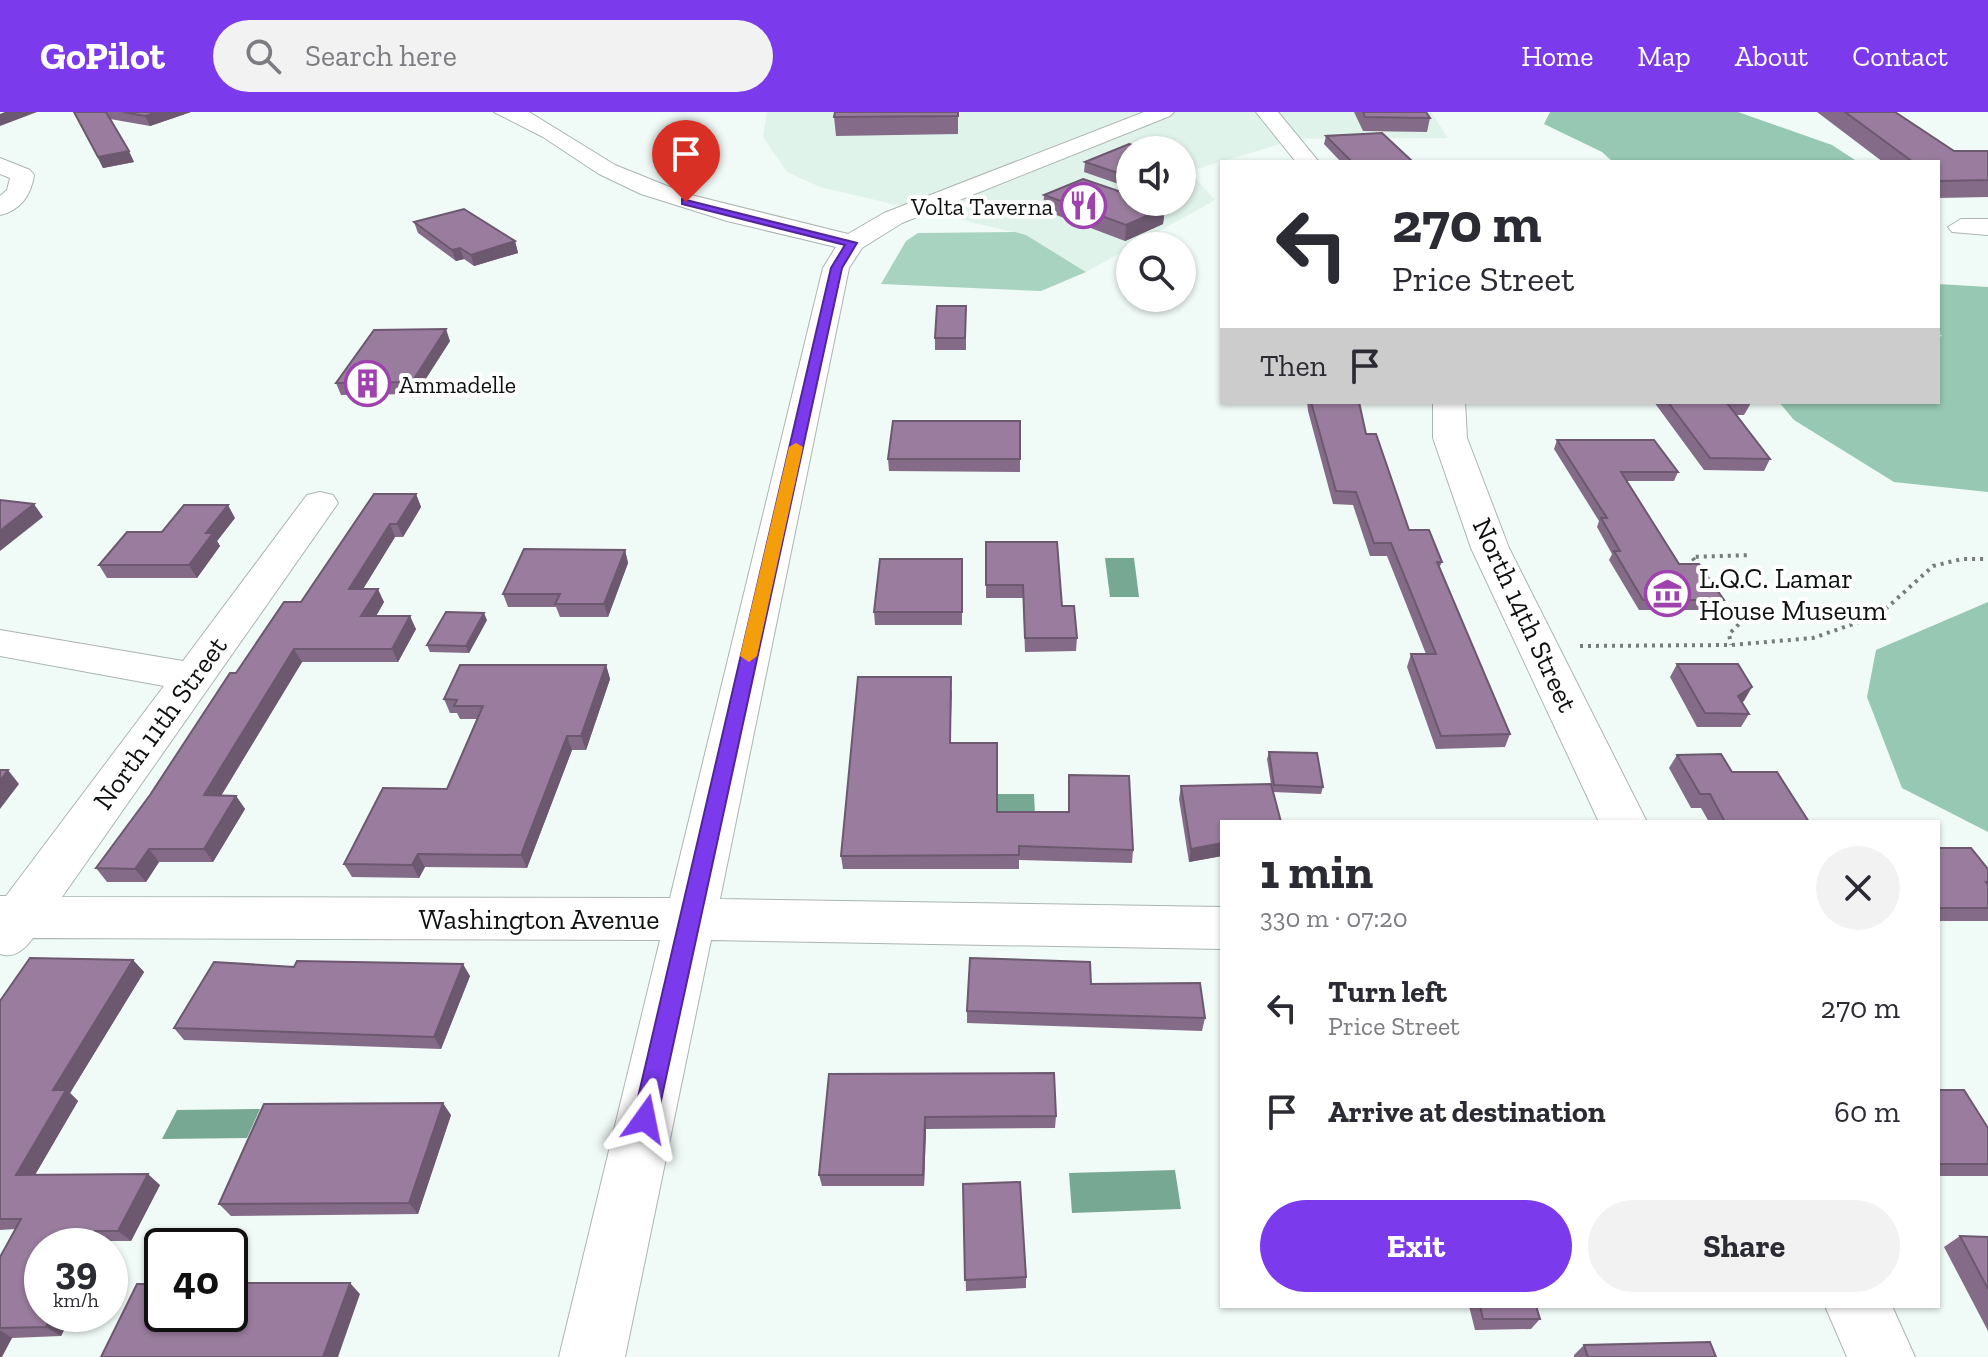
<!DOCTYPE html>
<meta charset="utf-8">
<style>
:root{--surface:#fff;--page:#f2f2f3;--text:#2b2b33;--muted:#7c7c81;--accent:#7c3aed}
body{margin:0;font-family:"Zilla Slab",serif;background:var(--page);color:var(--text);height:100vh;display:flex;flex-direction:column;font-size:30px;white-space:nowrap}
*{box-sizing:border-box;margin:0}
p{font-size:26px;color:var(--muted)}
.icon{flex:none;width:44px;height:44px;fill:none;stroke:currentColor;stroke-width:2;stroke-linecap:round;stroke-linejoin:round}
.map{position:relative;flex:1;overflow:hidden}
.details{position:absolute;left:1220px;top:708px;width:720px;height:488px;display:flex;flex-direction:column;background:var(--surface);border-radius:0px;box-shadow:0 2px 6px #0004}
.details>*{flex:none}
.guide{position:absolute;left:1220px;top:48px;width:720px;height:244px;border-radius:0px;box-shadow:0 2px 6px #0004;background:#fff;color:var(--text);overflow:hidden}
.fabs{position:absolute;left:1116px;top:24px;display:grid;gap:16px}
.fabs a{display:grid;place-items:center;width:80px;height:80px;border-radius:50%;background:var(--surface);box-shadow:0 2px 6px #0004;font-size:40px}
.speed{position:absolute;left:24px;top:1116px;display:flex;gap:16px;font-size:40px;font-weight:700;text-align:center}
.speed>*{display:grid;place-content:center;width:104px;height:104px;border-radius:50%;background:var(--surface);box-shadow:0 2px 6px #0004;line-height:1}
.speed small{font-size:20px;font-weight:400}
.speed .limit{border:4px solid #111;border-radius:12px;background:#fff;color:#111}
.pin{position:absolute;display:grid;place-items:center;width:68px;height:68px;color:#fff;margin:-82px -34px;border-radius:50% 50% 50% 0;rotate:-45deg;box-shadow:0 0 8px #0007}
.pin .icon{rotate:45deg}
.me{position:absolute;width:88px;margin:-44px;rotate:12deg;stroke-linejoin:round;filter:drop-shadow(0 0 6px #0008)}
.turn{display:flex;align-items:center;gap:28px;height:168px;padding:0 40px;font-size:36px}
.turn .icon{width:104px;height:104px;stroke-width:2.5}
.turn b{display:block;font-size:56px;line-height:68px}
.then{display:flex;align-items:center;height:76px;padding:0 40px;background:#0003;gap:16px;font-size:30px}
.round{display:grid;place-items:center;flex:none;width:84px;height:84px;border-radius:42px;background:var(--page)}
.summary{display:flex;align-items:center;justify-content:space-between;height:136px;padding:0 40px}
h1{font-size:48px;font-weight:700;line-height:60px}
.cta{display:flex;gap:16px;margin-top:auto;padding:16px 40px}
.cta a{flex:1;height:92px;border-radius:48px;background:var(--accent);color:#fff;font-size:32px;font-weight:700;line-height:92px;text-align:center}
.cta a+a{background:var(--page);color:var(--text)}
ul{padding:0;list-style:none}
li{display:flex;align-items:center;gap:24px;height:104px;padding:0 40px}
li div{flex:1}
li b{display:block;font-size:30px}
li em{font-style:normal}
header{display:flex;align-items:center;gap:48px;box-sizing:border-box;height:112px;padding:0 40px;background:var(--accent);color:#fff}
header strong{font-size:38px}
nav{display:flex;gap:44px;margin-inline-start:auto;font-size:28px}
.search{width:560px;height:72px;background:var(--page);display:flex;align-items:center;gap:20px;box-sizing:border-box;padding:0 28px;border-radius:44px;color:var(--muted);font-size:30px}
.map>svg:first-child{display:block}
.built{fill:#e0f3ea;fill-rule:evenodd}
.green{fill:#a8d3c1}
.forest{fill:#96c8b3}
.water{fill:#77a894}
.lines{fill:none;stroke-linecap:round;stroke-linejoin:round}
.minor-casing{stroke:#abb5b1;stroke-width:2}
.path{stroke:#767c7a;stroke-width:4;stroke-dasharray:3 5;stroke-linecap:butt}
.minor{fill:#fff;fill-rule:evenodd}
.wall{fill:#846c88}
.shaded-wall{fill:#6c586f}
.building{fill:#9a7d9e;stroke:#6c586f;stroke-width:2}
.route{fill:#7c3aed;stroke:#51269a;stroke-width:2}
.slow{fill:#f59e0b}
.labels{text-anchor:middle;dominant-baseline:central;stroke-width:8;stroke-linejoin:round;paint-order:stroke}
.far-poi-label{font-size:24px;fill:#0e1110;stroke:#fff;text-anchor:end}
.poi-label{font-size:28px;fill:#0e1110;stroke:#fff;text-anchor:start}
.street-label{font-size:28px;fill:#0e1110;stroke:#fff}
</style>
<header>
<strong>GoPilot</strong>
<div class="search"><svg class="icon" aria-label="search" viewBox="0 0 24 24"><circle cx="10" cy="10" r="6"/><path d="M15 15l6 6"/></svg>Search here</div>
<nav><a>Home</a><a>Map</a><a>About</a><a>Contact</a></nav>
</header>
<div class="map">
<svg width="1988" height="1245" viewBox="0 0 1988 1245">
<rect width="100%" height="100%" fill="#f0faf6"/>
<path class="built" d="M767,0h664l17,26 -151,1 -108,32 26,29 -129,72 -60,-37 -206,-48 -33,-15 -24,-35zM1130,38h52v52h-52z"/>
<path class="green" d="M1015,120l11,3 60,37 -45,19 -160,-7 25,-43 12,-8z"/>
<g class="forest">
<path d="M1550,0h188l94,33 26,17h-245l-11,-10 -58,-28z"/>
<path d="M1938,172l50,3v205l-94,-10 -100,-62 -15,-18h159v-65l4,-1 -4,-3z"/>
<path d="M1988,490v230l-86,-44 -35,-91 9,-47z"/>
</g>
<g class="water">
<path d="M1105,446h29l5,39h-29z"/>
<path d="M982,682h52l1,21h-54z"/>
<path d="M260,997l-13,29 -85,1 15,-29z"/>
<path d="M1175,1058l6,39 -109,4 -3,-40z"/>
</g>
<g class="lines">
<defs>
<g id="minor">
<path d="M494,0h35l86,53 72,29 161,40 36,-21 260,-101h30l-4,4 -268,107 -40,25 -13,20 -129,631 502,8v42l-511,-9 -86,417h-66l101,-417 -627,-2c-8,11 -19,21 -33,16v-58h6l158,-210 -164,-30v-26l183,31 124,-166 13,-3 13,3 5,8 -276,394 608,1 153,-630 13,-21 -109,-26 -86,-27 -42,-20 -56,-37z"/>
<path d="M1256,0h22l41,50h-23z"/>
<path d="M0,46l30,12 4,5c-3,20 -13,35 -34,40v-19l7,-6 3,-12 -10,-4z"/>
<path d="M1961,107h27v16l-36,-3 -4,-5z"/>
<path d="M1433,290h32l2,36 42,110 138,274h-48l-128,-274 -38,-110z"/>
<path d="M1825,1194h67l23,51h-68z"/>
</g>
</defs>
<use href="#minor" class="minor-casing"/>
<g class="path">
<path d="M1699,455l-7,-10 59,-2"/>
<path d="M1721,486l18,26 -10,10 2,11"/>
<path d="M1580,534l151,-1 82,-7 66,-23 54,-49 29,-7h26"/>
</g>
<use href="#minor" class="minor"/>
</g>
<g class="wall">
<path d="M74,0h117l-41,14 -40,-7 24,43 -31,6z"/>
<path d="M958,0v22l-122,2 -2,-19z"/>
<path d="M1354,0h72l4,6 -3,14 -64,-1z"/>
<path d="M1817,0h78l59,39h34v46l-50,1v-36h-55z"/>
<path d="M1326,24l86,25v1h-71l-17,-18z"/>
<path d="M1130,38v38l-46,-16 1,-10z"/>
<path d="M1044,83l121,13 -2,16 -38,17 -82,-31z"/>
<path d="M414,110l101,19 3,12 -44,13 -10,-7 -8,2 -38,-28z"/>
<path d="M966,194v44h-31v-12z"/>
<path d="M450,229l-34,53 -75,1 -5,-12z"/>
<path d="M1307,290h52l7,32 43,96 33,32 -3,6 71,166 -5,13 -69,2 -29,-82 4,-13h15l-39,-98h-17l-17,-51 -20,-1 -25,-93z"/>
<path d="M1654,290h96l1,1 -7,12h-7l33,44 -6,12 -60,-1z"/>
<path d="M1557,328l121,32 -4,9h-48l53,83 45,36 -5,10h-80l-30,-50 3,-6 -15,-27 2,-6 -45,-72z"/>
<path d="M888,347h132v13l-131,-1z"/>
<path d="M416,382l5,13 -18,30h-8l-32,52 21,13 -8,14 40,13 -18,33h-96l-81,134h15l9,13 -32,53h-54l-13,20h-39l-11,-14 54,-73 86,-122 65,-71z"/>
<path d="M235,406l-18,23 3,5 -23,32h-90l-8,-13 63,-33z"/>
<path d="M986,430l76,64 15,32 -1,13 -51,1 -2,-54h-37z"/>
<path d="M625,438l3,13 -20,54h-48l-4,-10h-48l-5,-13z"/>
<path d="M962,447v66h-87l-1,-13z"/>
<path d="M487,508l-18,33 -39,-1 -3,-7z"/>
<path d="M1677,552l67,37 -2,1 7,12 -8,13h-44l-27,-50z"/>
<path d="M606,553l4,14 -24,71h-14l-45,118 -102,-1 -6,11 -67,-1 -8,-13 103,-75 30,-70h-17l-3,-6h-7l-6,-14z"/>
<path d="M952,578l-2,53 47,69h71l1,-37 64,75 -1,13 -113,-3v9h-176l-2,-13z"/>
<path d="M1269,640l54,35 -2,7 -48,-2 -51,30v34l-33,6 -10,-63 2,-13 90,-2 -4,-25z"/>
<path d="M1677,643l55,17 77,50h-100l-8,-14h-10l-22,-40z"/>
<path d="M1938,736l50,21v52h-50z"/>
<path d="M133,848l11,12 -74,121 8,8 -43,74 125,10 -29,56h-24l-65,73h30l-11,22 -49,2 -12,19v-100l16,-28 -16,1v-229z"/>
<path d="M470,864l-29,73 -257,-9 -10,-12z"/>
<path d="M1091,872l114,34 -3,13 -235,-8v-12z"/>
<path d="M829,962l227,42 -1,12 -129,1 -2,57h-102l-3,-11z"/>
<path d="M1938,978l50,38v48h-50z"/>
<path d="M451,1003l-33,99 -187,2 -12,-12z"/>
<path d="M963,1072l63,93v11l-60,3z"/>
<path d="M1960,1124l28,1v94l-44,-84z"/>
<path d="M1469,1194h67l4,13 -9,10 -56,1z"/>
<path d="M1584,1233l132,12h-142v-2z"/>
</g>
<g class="shaded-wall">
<path d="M5,0h32l-37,14v-12z"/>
<path d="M157,0h34l-41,14 -5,-10z"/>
<path d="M129,39l5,11 -31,6 -5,-11z"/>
<path d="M1165,96l-2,16 -38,17 1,-16z"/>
<path d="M515,129l3,12 -44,13 -3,-11z"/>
<path d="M460,136l4,11 -8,2 -4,-11z"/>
<path d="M446,217l4,12 -34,53 -4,-12z"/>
<path d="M416,382l5,13 -18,30 -6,-13z"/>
<path d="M34,392l9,13 -43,34v-20z"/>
<path d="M228,393l7,13 -18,23 3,5 -23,32 -8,-13 17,-32z"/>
<path d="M390,412l5,13 -40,65 -6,-13z"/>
<path d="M625,438l3,13 -20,54 -4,-13z"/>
<path d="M378,477l6,13 -16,28 -7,-14z"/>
<path d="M484,501l3,7 -18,33 -3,-7z"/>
<path d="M410,504l6,13 -18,33 -6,-13z"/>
<path d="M294,537l8,13 -89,147 -9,-14z"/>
<path d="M606,553l4,14 -24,71 -5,-14z"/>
<path d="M1752,575l-8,14 -14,8 8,-13z"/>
<path d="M567,624l5,14 -45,118 -6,-13z"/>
<path d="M8,658l11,14 -19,25v-28z"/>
<path d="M236,684l9,13 -32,53 -9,-13z"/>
<path d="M1222,731v13l-33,6 2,-13z"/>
<path d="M149,737l10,13 -13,20 -11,-13z"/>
<path d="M418,742l7,13 -6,11 -7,-13z"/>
<path d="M133,848l11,12 -74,121 8,8 -49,84 -13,-10 37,-85z"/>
<path d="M463,852l7,12 -29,73 -7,-12z"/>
<path d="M443,991l8,12 -33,99 -9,-11z"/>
<path d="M925,1005l1,12 -2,57 -1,-11z"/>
<path d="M148,1062l12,11 -29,56 -13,-10z"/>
<path d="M95,1119l12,10 -2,5h-18z"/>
<path d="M350,1171l10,11 -22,63h-15z"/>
<path d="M53,1202h19l-11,22 -15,-9z"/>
<path d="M0,1218l12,8 -10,19h-2z"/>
</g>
<g class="building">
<path d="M74,0h32l23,39 -31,6z"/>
<path d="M123,0h34l-12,4z"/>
<path d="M835,0h123v4l-124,1z"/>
<path d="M1363,0h63l4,6 -65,-1z"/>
<path d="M1845,0h50l59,39h34v29l-49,1 -1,-1v-18h-25z"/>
<path d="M1382,21l30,28 -60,1 -26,-26z"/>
<path d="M1129,32l20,6h-19v27l-45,-15z"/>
<path d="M1083,67l47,16v7h19l16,6 -39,17 -82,-30z"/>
<path d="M464,97l51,32 -44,14 -11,-7 -8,2 -38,-28z"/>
<path d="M937,194h29l-1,32h-30z"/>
<path d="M446,217l-34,53 -76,1 38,-53z"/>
<path d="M1311,290h48l7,32h10l33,96h20l13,32h-5l73,172 -69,2 -30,-82h25l-45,-111h-17l-18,-51 -20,-1z"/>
<path d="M1668,290h82l1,1h-24l43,56 -60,-1z"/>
<path d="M893,309h127v38h-132z"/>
<path d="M1557,328h97l24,32h-57l58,92h20l25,36h-81l-29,-49h6l-19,-33h6z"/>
<path d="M374,382h42l-19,30h-7l-41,65h29l-17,27h49l-18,33h-98l-90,146 32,1 -32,53h-55l-14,20 -39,-1 54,-73 80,-122h6l48,-71h17z"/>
<path d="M0,388l34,4 -34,27z"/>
<path d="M184,393h44l-22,28h7l-24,32h-90l28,-33h35z"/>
<path d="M986,430h71l5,64h12l3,32h-52l-2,-53h-37z"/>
<path d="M524,437l101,1 -21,54h-49l5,-10h-57z"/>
<path d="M880,447h82v53h-88z"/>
<path d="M446,500l38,1 -18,33 -39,-1z"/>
<path d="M1677,552h61l14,23 -14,9 11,18 -44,-1z"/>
<path d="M460,553h146l-25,71h-14l-46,119 -103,-1 -6,11 -68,-1 39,-76 64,1 36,-83h-29l3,-6 -13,-1z"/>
<path d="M858,565h93l-1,66h47v69h72v-37l60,1 4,74 -114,-4v9l-178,1z"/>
<path d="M1269,640l48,1 6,34 -49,-2z"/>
<path d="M1721,642l11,18h45l32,50h-84l-15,-28h-10l-23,-39z"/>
<path d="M0,658h8l-8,11z"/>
<path d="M1271,672l10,38h-59v21l-31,6 -10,-63z"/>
<path d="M1938,736h33l17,21v13h-2l2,3v23h-48l-2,-3z"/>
<path d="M30,846l103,2 -80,130h13l-50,85 132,-1 -30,57h-23l-8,15h-45v68h11l-7,13 -46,1v-71l21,-38h-21v-218z"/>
<path d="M970,846l120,4 1,22 109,-1 5,35 -238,-7z"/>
<path d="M297,849l166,3 -29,73 -260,-9 40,-66 80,5z"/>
<path d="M1054,961l2,43 -131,1 -2,58h-104l10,-101z"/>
<path d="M1938,978h26l24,38v36h-50z"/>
<path d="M443,991l-34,100 -190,1 45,-100z"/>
<path d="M1020,1070l6,95 -61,3 -2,-96z"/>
<path d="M1960,1124l28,1v52z"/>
<path d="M230,1171h120l-27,74h-222l36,-73h25v30h68z"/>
<path d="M1480,1194h56l4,13h-57z"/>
<path d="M1710,1230l6,15h-128l-4,-12z"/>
</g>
<path class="route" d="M682,87l175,44 -15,25 -185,851 -4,8 -8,3 -8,-3 -4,-8 198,-851 14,-23 -163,-41z"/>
<path class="slow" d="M796,331l7,4 -46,209 -8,6 -9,-6 49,-209z"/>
<defs>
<symbol id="restaurant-ring" viewBox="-11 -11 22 22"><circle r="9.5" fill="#fff" stroke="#9e43ad" stroke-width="1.5"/><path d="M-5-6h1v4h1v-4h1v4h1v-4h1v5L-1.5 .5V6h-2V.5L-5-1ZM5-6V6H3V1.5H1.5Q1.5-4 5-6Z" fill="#9e43ad"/></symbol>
<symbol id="building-ring" viewBox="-11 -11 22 22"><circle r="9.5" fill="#fff" stroke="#9e43ad" stroke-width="1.5"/><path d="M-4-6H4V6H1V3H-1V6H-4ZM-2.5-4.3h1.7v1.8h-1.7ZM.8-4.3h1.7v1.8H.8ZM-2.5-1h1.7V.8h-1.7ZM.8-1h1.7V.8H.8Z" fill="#9e43ad"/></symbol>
<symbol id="museum-ring" viewBox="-11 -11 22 22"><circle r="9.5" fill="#fff" stroke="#9e43ad" stroke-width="1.5"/><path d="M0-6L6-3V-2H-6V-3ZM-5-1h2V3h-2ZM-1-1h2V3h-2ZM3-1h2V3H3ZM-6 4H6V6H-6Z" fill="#9e43ad"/></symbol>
</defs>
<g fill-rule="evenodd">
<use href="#restaurant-ring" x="1058" y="68" width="51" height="51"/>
<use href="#building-ring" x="342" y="246" width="51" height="51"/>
<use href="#museum-ring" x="1642" y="456" width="51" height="51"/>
</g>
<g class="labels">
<g class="far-poi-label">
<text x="1053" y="94">Volta Taverna</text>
<text x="399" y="272" text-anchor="start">Ammadelle</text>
</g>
<g class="poi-label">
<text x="1699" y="466">L.Q.C. Lamar<tspan x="1699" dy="32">House Museum</tspan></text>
</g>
<g class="street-label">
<text transform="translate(1525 503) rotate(65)">North 14th Street</text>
<text transform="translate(160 611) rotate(-54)">North 11th Street</text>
<text x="539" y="807">Washington Avenue</text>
</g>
</g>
</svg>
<div class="fabs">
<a><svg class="icon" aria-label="sound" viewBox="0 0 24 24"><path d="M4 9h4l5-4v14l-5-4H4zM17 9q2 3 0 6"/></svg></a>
<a><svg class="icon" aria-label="search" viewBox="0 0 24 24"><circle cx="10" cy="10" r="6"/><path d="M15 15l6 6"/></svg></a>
</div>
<div class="speed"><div>39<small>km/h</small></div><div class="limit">40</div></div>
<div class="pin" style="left:686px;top:90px;background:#d93025"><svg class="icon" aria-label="arrive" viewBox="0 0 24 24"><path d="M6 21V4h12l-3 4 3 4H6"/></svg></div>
<svg class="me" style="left:645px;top:1007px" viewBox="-20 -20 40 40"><path d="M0-17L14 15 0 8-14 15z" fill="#7c3aed" stroke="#fff" stroke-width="4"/></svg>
<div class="guide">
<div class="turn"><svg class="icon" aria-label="left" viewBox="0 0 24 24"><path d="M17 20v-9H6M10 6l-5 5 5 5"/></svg><div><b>270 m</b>Price Street</div></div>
<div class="then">Then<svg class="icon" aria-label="arrive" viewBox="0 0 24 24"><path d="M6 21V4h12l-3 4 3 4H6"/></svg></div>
</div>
<section class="details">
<div class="summary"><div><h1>1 min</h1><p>330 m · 07:20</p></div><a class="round"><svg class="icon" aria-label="close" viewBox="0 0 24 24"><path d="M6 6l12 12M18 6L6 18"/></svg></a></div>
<ul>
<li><svg class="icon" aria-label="left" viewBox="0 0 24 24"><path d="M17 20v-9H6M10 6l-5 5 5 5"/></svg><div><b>Turn left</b><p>Price Street</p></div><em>270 m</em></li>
<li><svg class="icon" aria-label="arrive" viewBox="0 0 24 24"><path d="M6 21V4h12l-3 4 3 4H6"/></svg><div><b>Arrive at destination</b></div><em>60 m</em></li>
</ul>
<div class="cta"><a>Exit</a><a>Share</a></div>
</section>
</div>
